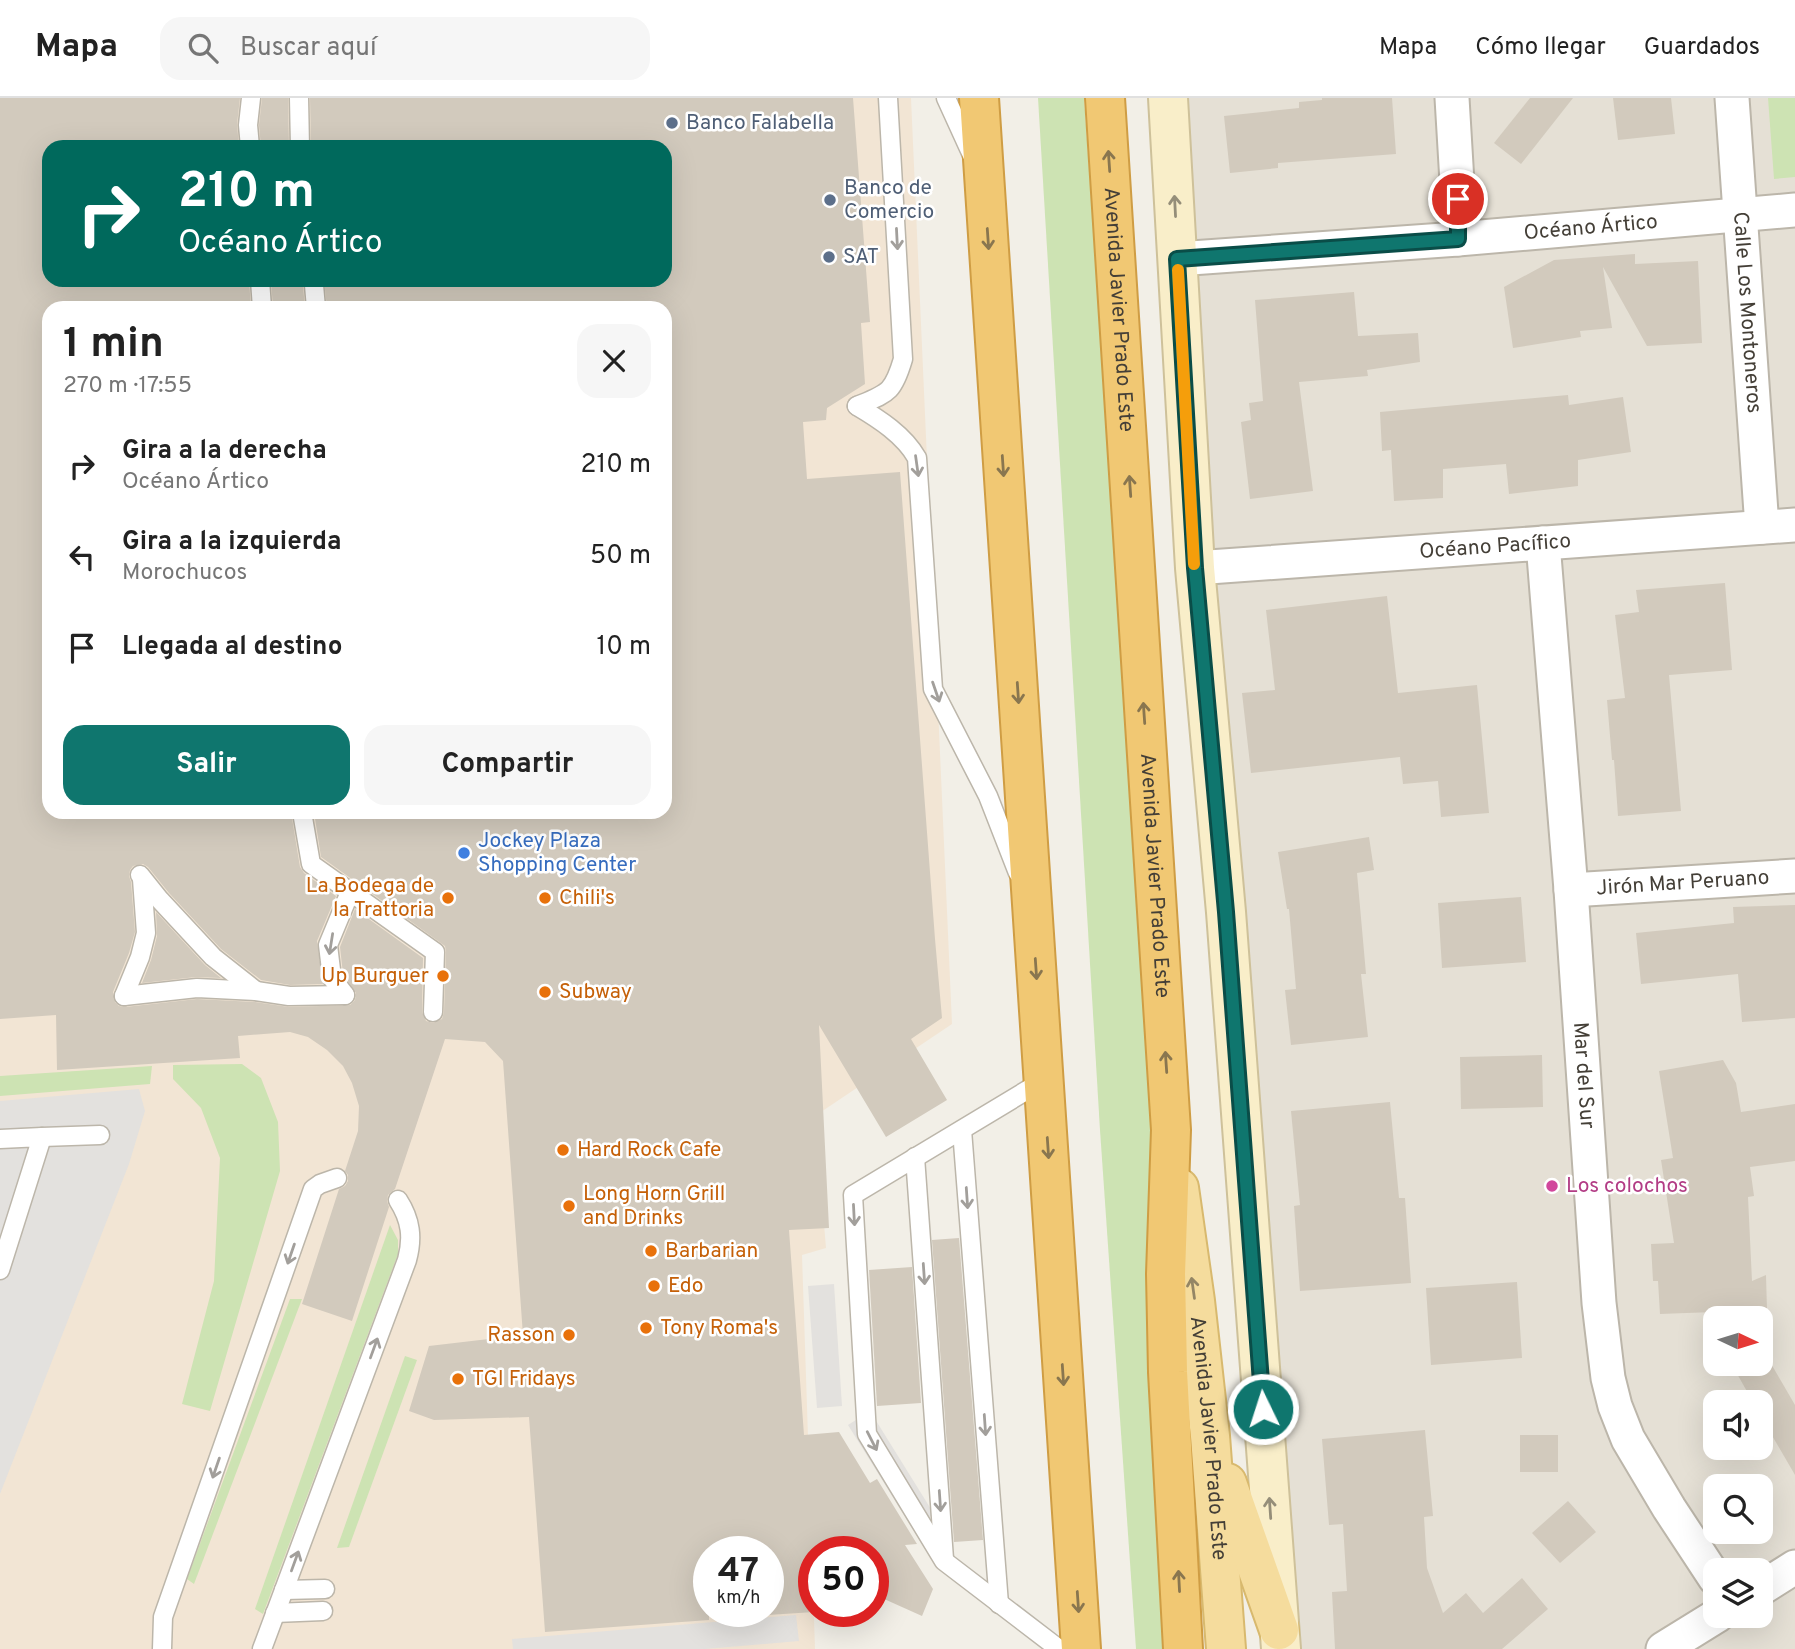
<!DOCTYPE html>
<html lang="es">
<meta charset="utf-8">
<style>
:root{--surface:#fff;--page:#f6f6f6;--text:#222;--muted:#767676;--line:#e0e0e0;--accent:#0f766e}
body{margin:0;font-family:Overpass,sans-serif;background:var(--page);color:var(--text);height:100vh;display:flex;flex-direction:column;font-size:26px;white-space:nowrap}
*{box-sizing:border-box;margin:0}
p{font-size:23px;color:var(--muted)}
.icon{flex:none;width:38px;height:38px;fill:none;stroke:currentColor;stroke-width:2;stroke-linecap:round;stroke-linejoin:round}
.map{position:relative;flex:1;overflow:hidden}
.drawer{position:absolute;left:42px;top:203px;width:630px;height:518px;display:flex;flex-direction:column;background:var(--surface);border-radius:21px;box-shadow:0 7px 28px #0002}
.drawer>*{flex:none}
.guide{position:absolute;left:42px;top:42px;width:630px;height:147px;border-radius:21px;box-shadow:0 7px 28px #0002;background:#00695c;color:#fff;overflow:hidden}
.needle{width:46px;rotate:94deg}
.fabs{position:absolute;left:1703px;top:1208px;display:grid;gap:14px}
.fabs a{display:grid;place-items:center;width:70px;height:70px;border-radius:14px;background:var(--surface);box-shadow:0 7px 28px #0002;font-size:35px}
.speed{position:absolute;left:693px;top:1438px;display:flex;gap:14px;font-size:35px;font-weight:700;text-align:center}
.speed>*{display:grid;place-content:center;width:91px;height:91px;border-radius:50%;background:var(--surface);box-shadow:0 7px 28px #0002;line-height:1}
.speed small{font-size:18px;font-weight:400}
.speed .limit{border:10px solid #d22;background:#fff;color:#111}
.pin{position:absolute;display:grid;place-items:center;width:60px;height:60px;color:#fff;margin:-30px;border:4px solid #fff;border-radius:50%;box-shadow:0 2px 7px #0007}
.me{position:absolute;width:77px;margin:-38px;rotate:356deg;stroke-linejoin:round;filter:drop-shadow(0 0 5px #0008)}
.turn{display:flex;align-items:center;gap:24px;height:147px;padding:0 21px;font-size:32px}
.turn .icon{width:91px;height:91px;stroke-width:2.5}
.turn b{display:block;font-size:49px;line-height:60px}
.round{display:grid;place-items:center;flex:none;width:74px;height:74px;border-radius:21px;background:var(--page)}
.headline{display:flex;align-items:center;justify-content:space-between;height:119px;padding:0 21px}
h1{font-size:42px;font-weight:700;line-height:52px}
.cta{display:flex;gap:14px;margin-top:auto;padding:14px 21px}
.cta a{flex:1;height:80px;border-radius:21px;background:var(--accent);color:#fff;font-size:28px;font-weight:700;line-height:80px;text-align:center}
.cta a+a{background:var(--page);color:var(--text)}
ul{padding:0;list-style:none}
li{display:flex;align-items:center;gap:21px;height:91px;padding:0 21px}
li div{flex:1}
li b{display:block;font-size:26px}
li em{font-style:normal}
header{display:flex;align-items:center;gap:42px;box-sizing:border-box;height:98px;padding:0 35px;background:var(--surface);border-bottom:2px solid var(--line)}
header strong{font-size:33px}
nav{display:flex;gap:38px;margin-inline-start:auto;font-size:24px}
.search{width:490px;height:63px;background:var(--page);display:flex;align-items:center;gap:18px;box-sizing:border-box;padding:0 24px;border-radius:21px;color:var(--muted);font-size:26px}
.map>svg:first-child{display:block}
.residential{fill:#e5e0d5;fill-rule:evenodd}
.commercial{fill:#f2e5d4;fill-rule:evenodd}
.green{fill:#cde3b3}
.parking{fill:#e3e1de}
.building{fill:#d2cabd}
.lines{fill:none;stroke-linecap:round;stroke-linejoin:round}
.lane-casing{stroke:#bcb6aa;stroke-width:21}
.street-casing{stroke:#bcb6aa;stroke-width:37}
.secondary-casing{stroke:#cec19a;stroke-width:42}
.primary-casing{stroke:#d8b96e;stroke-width:42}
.highway-casing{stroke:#cf9d44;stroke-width:42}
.lane{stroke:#fff;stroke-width:18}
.street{stroke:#fff;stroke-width:33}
.secondary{stroke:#f9eec9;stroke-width:38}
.primary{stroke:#f5dc9d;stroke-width:38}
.highway{stroke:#f1c873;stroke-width:38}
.oneway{stroke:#89764f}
.oneway2{stroke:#958e79}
.oneway3{stroke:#a29f9b}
.oneway4{stroke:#948665}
.route-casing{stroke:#0a4d48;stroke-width:18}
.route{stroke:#0f766e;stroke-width:12}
.slow{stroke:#f59e0b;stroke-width:12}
.service-dot{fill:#5c6f8a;stroke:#fff;stroke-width:2.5}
.shop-dot{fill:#3f7fe0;stroke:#fff;stroke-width:2.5}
.food-dot{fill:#e8710a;stroke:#fff;stroke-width:2.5}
.hotel-dot{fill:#d1479c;stroke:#fff;stroke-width:2.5}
.labels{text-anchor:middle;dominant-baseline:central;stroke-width:5;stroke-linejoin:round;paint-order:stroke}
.service-label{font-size:21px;fill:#4e5e75;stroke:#fff;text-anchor:start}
.street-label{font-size:21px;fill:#443f37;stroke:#fff}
.shop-label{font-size:21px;fill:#366cbe;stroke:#fff;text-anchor:start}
.food-label{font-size:21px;fill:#c56008;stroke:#fff;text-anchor:start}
.hotel-label{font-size:21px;fill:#b23c85;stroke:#fff;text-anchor:start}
</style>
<header>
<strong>Mapa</strong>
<div class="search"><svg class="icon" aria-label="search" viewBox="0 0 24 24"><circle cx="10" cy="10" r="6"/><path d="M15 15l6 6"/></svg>Buscar aquí</div>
<nav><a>Mapa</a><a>Cómo llegar</a><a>Guardados</a></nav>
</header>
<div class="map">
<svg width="1795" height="1551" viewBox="0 0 1795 1551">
<rect width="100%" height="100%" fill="#f2efe7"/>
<path class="residential" d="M1155,0h640v1551h-525zM1715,1220h45v45h-45zM1715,1304h45v45h-45zM1715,1388h45v45h-45zM1715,1472h45v45h-45z"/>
<path class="commercial" d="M0,0h911l41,926 -137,92 11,132 -24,7 13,394h-815zM49,49h616v133h-616zM49,210h616v504h-616zM709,1454h59v60h-59z"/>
<g class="green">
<path d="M1038,0h46l105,1483 1,68h-54l-36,-519z"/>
<path d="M1768,0h27v79l-21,2z"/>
<path d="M242,966l19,14 17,44 2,49 -70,240 -28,-7 32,-123 6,-123 -19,-50 -28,-29v-14z"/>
<path d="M152,968l-2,18 -150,12v-20z"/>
<path d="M390,1127l8,15v14l-135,360 -8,-5z"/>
<path d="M290,1201h12l-108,285 -7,-5z"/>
<path d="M405,1258l12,4 -68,187 -12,1z"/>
</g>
<g class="parking">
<path d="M139,991l6,22 -16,53 -129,330v-393z"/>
<path d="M834,1186l8,122 -25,2 -9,-122z"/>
<path d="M870,1313l64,103 -22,14 -64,-103z"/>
<path d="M796,1517l3,26 -94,8h-192l-1,-10z"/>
</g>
<g class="building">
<path d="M0,0h240l-3,26 2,23h-190v133h200l2,28h-202v504h242l9,55 4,6 32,23 -19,45 6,43 -33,1 -29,-5 -40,-31 -52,-56 -21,-26 -5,-3 -10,2 -3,4 -1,6 2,6 4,50 -6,21 -16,39 2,10 4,4 6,1 72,-8 58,3 34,5 61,-2 5,-5 1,-7 -13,-19 -3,-27 15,-38 68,49 -1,54 4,9 7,2 9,-4 2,-7 2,-60 -1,-6 -124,-89 -7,-45h351v-504h-338l-3,-28h341v-133h-354l-1,-49h543l17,224 -9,1 4,61 -38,24 -1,12 -23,2 4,57 93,-7 35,467 7,79 -31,21 36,61 -61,37 -67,-112 10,203 -40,2 15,205 35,-3 31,51 7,-4 40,65 -12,1 28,44 -11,27 -49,-22v-42h-59v60l-46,3v-63h-59v68l-164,12 -16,-215 -95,3 -25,-9 20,-65 94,-11 -20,-274 -18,-19 -40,-3 -50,150 -7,6 -1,6 2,6 -37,114 -50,-17 37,-115 6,-3 3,-5v-6l-3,-4 13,-40 1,-25 -7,-23 -9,-17 -16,-16 -19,-13 -18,-5 -52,4 2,22 -183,12 -1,-55 -56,4z"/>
<path d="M262,0h26l1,49h-28l-2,-22z"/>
<path d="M1322,0h70l4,56 -118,9v5l-48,5 -6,-57 75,-8v-6l23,-2z"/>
<path d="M1530,0h43l-52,66 -27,-21z"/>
<path d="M1613,0h58l4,36 -57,6z"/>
<path d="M1635,156v10l63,-3 4,82 -55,3 -44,-79 9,61 -32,3 1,6 -68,11 -9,-61 50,-27z"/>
<path d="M271,182h33l-1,6 2,22h-32z"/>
<path d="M1354,194l4,44 60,-3 2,29 -53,8 1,6 -69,6 14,109 -63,8 -9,-77 10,-2 -2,-17 14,-2 -8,-101z"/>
<path d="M1568,297l1,10 54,-8 8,55 -53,8v26l-69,8 -3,-30 -63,5v29l-49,3 -3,-51 -9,1 -2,-39z"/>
<path d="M1725,485l7,87 -63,5 12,136 -63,5 -4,-56h-2l-5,-60 18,-2 -10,-83 24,-3 -3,-22z"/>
<path d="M1387,498l11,97 79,-8 12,128 -48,4 -3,-36 -35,3 -3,-27 -149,16 -9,-80 33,-3 -9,-80z"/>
<path d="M1369,739l5,33 -17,3 9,101h-5l7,63 -77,8 -6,-55 11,-1 -7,-80h-2l-9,-57z"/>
<path d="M1521,799l5,65 -84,6 -4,-65z"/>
<path d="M1795,807v113l-53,4 -4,-48 -97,10 -5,-51 98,-10 -1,-16z"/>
<path d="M156,814l49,53 16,13 -25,-1 -54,6 9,-23 6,-24z"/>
<path d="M1542,957l1,52 -82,2 -1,-52z"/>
<path d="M1723,962l13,23 5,29 54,-8v57l-45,6 4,29 -6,1 4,84 14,-6 1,35 -107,4 -2,-33h-5l-2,-37 23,-1 -13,-83 12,-2 -14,-87z"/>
<path d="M1390,1004l9,96h6l6,85 -111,8 -6,-85 6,-1 -9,-94z"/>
<path d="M959,1140l24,302 -29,2 -22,-302z"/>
<path d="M912,1169l9,136 -44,3 -8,-136z"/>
<path d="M1517,1184l5,76 -91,7 -5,-77z"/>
<path d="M1766,1257l29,50v70l-35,-60v-13h-7l-17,-30 15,-9h9v-5z"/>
<path d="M1425,1332l8,86 -9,1 3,51 16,45 23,-20 17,20 39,-35 26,31 -46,40h-167l-3,-57 15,-1 -4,-67 -14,1 -7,-86z"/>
<rect x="1520" y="1337" width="38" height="37"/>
<path d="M1568,1403l28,31 -36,31 -28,-30z"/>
</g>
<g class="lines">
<defs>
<g id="lane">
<path d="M299,0l1,49"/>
<path d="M946,0l26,57"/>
<path d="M250,49l-2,-22 3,-27"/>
<path d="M260,182l2,28"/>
<path d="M314,187l2,23"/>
<path d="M857,308c22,13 47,29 60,52l16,231 55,107 30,77"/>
<path d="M857,308c31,-13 36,-13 46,-47l-15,-261"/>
<path d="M302,714l9,52 124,88 -2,60"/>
<path d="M140,777l20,25 53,57 43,34"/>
<path d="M345,897l-13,-17 -4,-33 22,-53"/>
<path d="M124,898l73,-8 59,3 33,5 56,-1"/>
<path d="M124,898l16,-39 6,-24 -4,-54"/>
<path d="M1044,982l-191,115 14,239 77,127 115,88"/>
<path d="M962,1032l37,474"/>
<path d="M42,1039l58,-2"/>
<path d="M0,1041l42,-2 -42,133"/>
<path d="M915,1059l29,402"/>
<path d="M284,1492l41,-1"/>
<path d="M275,1515l48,-2"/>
<path d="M162,1551l1,-32 150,-428 7,-5 17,-6"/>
<path d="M262,1551l145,-389c6,-22 4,-40 -9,-60"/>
</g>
<g id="street">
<path d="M1452,0l6,101v40"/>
<path id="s1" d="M1732,0l30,429"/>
<path id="s2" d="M1177,161l281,-20 337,-29"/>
<path id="s3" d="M1543,445l28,347 28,413 9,75 7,28 13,33 41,69 46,70"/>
<path id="s4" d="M1195,470l600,-43"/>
<path id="s5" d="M1571,792l224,-14"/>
<path d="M1760,1491l35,-22"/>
<path d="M1663,1551l55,-34"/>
</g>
<path id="secondary" d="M1168,0l27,470 31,344 55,737"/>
<g id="primary">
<path id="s6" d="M1179,1090l16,113 15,135 16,213"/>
<path d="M1227,1385l52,147"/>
</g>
<g id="highway">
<path d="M979,0l102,1551"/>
<path id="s7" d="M1105,0l66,1032 -5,144 2,98 15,277"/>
</g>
</defs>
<use href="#lane" class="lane-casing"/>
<use href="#street" class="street-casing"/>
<use href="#secondary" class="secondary-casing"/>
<use href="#primary" class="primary-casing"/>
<use href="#highway" class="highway-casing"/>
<use href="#lane" class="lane"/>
<use href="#street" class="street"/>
<use href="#secondary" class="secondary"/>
<use href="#primary" class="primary"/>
<use href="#highway" class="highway"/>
</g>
<defs><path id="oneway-shaft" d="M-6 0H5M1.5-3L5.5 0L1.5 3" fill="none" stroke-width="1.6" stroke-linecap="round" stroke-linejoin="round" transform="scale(1.75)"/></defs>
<g class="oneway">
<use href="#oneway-shaft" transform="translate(1109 63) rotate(-94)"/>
<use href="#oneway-shaft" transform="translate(988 141) rotate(86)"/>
<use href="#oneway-shaft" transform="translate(1003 368) rotate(86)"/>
<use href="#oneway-shaft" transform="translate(1130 388) rotate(-94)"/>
<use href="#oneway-shaft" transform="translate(1018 595) rotate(86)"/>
<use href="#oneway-shaft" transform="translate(1144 615) rotate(-94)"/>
<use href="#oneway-shaft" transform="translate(1036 871) rotate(86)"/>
<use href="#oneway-shaft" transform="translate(1166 964) rotate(-94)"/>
<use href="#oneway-shaft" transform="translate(1048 1050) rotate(86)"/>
<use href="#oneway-shaft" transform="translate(1063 1277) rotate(86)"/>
<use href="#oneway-shaft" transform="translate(1179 1483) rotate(-93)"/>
<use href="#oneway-shaft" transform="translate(1078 1504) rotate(86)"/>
</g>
<g class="oneway2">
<use href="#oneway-shaft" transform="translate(1175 108) rotate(-93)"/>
<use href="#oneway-shaft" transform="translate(1270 1410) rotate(-94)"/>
</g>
<g class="oneway3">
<use href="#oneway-shaft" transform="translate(897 141) rotate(87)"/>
<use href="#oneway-shaft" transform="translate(917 368) rotate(82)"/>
<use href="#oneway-shaft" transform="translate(936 594) rotate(71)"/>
<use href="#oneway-shaft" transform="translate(331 846) rotate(99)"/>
<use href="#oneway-shaft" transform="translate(967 1100) rotate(86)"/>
<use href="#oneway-shaft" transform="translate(854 1117) rotate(87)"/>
<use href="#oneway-shaft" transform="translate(291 1156) rotate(109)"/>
<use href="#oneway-shaft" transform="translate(924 1176) rotate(86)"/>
<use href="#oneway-shaft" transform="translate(374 1250) rotate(-70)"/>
<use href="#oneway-shaft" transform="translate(985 1327) rotate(86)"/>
<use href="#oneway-shaft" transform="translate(872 1343) rotate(63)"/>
<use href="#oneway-shaft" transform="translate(216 1370) rotate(109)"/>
<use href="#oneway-shaft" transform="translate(940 1403) rotate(86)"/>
<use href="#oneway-shaft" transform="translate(295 1463) rotate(-70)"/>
</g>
<use class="oneway4" href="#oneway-shaft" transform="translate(1193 1190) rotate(-98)"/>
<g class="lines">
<defs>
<path id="route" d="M1263,1311l-37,-497 -31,-344 -18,-309 281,-20v-40"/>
</defs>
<use href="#route" class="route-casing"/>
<use href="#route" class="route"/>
<path class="slow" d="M1178,172l16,294"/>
</g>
<g class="service-dot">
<circle cx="672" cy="25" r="7"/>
<circle cx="830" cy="102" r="7"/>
<circle cx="829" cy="159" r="7"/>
</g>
<circle class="shop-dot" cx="464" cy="755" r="7"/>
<g class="food-dot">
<circle cx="448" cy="800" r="7"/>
<circle cx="545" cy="800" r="7"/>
<circle cx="443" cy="878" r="7"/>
<circle cx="545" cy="894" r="7"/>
<circle cx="563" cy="1052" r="7"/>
<circle cx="569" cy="1108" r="7"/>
<circle cx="651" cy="1153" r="7"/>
<circle cx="654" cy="1188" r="7"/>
<circle cx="646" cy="1230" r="7"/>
<circle cx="569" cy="1237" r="7"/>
<circle cx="458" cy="1281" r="7"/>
</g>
<circle class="hotel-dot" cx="1552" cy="1088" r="7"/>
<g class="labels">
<g class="service-label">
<text x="686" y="25">Banco Falabella</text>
<text x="844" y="90">Banco de<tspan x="844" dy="24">Comercio</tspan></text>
<text x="843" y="159">SAT</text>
</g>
<g class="street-label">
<text stroke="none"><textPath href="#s2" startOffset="415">Océano Ártico</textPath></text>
<text stroke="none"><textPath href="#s7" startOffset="212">Avenida Javier Prado Este</textPath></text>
<text stroke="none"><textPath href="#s1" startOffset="215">Calle Los Montoneros</textPath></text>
<text stroke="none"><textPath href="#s4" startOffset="301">Océano Pacífico</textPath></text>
<text stroke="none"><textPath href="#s7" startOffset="779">Avenida Javier Prado Este</textPath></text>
<text stroke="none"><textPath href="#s5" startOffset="112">Jirón Mar Peruano</textPath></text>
<text stroke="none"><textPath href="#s3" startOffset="534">Mar del Sur</textPath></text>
<text stroke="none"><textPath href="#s6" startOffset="252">Avenida Javier Prado Este</textPath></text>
</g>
<g class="shop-label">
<text x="478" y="743">Jockey Plaza<tspan x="478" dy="24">Shopping Center</tspan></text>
</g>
<g class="food-label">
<text x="434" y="788" text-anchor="end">La Bodega de<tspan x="434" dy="24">la Trattoria</tspan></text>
<text x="559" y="800">Chili's</text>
<text x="429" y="878" text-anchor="end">Up Burguer</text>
<text x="559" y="894">Subway</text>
<text x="577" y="1052">Hard Rock Cafe</text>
<text x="583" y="1096">Long Horn Grill<tspan x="583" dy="24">and Drinks</tspan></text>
<text x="665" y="1153">Barbarian</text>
<text x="668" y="1188">Edo</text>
<text x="660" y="1230">Tony Roma's</text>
<text x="555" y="1237" text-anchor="end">Rasson</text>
<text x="472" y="1281">TGI Fridays</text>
</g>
<g class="hotel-label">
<text x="1566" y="1088">Los colochos</text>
</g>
</g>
</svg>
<div class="fabs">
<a><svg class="needle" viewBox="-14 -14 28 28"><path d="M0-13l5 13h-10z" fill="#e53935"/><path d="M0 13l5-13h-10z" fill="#767676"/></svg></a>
<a><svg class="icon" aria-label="sound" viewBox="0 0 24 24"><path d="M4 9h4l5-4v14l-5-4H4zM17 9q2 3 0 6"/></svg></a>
<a><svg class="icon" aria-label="search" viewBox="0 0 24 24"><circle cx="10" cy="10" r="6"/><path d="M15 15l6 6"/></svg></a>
<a><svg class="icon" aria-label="layers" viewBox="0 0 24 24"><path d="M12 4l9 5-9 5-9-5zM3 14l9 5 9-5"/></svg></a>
</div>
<div class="speed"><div>47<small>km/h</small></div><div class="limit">50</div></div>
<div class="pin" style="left:1458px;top:101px;background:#d93025"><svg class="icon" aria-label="arrive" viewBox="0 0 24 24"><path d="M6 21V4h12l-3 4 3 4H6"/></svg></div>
<svg class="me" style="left:1263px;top:1311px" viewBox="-20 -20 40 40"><circle r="17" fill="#0f766e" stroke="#fff" stroke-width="3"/><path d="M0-11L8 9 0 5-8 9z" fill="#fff"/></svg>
<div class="guide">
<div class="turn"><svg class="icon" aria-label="right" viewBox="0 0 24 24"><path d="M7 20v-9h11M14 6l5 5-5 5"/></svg><div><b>210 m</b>Océano Ártico</div></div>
</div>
<section class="drawer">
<div class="headline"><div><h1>1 min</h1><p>270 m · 17:55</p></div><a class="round"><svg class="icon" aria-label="close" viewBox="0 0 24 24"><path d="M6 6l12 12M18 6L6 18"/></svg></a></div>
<ul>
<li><svg class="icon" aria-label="right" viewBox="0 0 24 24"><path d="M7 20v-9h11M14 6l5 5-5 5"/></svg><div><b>Gira a la derecha</b><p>Océano Ártico</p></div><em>210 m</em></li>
<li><svg class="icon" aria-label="left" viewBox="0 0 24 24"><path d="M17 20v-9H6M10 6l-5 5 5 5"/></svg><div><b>Gira a la izquierda</b><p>Morochucos</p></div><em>50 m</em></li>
<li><svg class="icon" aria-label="arrive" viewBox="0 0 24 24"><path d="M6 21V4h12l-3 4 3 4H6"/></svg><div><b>Llegada al destino</b></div><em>10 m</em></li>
</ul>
<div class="cta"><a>Salir</a><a>Compartir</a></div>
</section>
</div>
